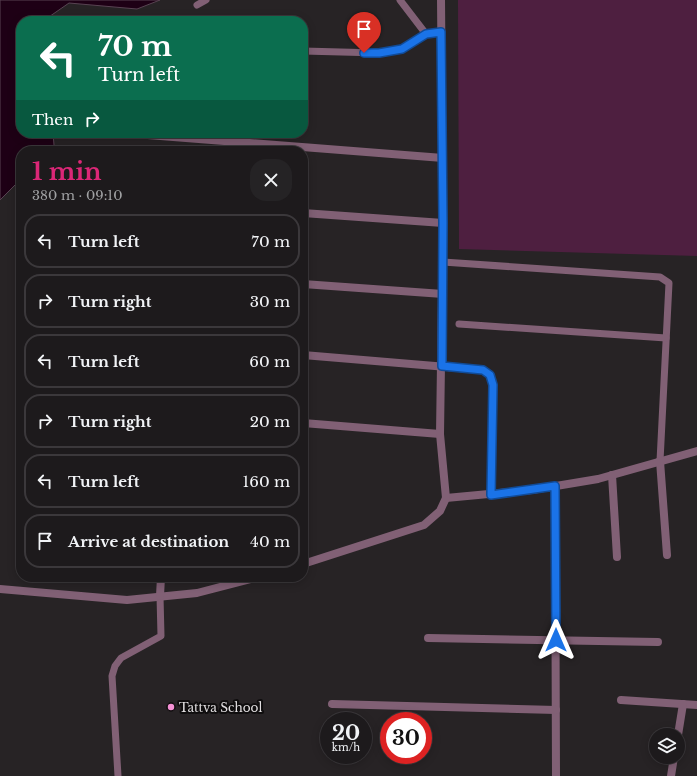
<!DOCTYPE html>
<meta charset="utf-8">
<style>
:root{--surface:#1d1a1c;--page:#252325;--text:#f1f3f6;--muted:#a0a1a3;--line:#3b383b;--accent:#db2777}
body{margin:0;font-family:"Libre Baskerville",serif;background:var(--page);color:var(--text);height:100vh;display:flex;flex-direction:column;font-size:15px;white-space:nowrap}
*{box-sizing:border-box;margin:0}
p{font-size:13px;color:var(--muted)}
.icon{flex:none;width:22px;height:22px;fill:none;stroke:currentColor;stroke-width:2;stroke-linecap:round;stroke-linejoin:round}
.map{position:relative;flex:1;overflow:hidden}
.details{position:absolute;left:16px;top:146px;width:292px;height:436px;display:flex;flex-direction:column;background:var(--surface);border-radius:16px;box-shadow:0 2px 10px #0003,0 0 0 1px var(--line)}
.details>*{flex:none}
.hud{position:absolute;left:16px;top:16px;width:292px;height:122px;border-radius:16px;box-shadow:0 2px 10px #0003,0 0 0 1px var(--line);background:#0b6e4f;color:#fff;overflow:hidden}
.tools{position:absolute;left:649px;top:728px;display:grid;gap:8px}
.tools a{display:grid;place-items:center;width:36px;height:36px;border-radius:50%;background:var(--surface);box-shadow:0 2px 10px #0003,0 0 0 1px var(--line);font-size:20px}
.speed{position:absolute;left:320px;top:712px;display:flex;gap:8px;font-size:20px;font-weight:700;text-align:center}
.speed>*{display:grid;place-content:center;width:52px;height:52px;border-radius:50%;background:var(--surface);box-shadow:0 2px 10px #0003,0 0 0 1px var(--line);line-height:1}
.speed small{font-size:10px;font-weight:400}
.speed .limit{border:6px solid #d22;background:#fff;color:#111}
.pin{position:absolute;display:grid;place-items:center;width:34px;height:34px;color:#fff;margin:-41px -17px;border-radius:50% 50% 50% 0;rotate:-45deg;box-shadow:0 0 4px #0007}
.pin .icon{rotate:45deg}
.me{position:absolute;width:44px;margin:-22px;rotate:0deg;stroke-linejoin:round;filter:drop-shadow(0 0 3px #0008)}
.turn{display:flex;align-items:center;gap:14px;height:84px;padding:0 16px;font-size:18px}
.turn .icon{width:52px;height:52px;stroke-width:2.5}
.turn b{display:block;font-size:28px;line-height:34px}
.then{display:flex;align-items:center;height:38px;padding:0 16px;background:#0003;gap:8px;font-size:15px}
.round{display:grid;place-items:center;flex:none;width:42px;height:42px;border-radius:16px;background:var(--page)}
.headline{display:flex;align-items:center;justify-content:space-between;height:68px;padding:0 16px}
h1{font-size:24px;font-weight:800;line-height:30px;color:var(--accent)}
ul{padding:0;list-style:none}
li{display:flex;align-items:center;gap:12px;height:54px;margin:0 8px 6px;padding:0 8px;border:2px solid var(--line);border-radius:16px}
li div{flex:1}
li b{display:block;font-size:15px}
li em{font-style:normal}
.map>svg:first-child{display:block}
.green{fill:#4e1f40}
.water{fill:#1e0015;stroke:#584352}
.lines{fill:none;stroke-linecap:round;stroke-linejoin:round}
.service{stroke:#816075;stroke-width:7}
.minor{stroke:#816075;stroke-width:8}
.route-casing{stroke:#114b97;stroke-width:10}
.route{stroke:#1a73e8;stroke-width:7}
.poi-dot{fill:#f491d4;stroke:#0f0d0e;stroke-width:1.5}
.labels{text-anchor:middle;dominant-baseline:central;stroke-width:4;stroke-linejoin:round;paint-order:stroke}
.poi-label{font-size:12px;fill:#e1dee0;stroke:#0f0d0e;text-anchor:start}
</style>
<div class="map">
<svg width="697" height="776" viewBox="0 0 697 776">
<rect width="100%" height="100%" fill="#272325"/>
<path class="green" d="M458,0h239v256l-238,-7z"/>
<path class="water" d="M0,0h160l-23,9 -68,-6 -26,18h-22v112h32l1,12 -6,6h-27v28l-21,21z"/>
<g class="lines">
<g class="service">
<path d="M400,0l26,34"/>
<path d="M197,5l9,-5"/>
<path d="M303,51l76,2 23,-4 24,-15 15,-2"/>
<path d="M443,262l217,15 9,6 -9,178"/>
<path d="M459,324l207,14"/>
<path d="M118,776l-6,-100 3,-10 6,-8 40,-22 -1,-40"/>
</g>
<g class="minor">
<path d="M122,133l321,25"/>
<path d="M303,213l140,10"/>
<path d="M303,284l140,10"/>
<path d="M303,355l180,15 7,5 3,10 -2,110"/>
<path d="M303,423l137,11"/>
<path d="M660,461l7,94"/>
<path d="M612,475l5,82"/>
<path d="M555,486l1,290"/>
<path d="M446,498l86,-8 66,-11 99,-28"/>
<path d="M303,564l121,-39 16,-14 6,-13 -6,-64 3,-211 -2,-223"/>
<path d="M0,589l127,11 70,-7 61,-16"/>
<path d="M160,596l1,-19"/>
<path d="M428,638l230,4"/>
<path d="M621,700l76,5"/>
<path d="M332,704l224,6"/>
<path d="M678,735l5,-31"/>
<path d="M671,776l3,-19"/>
</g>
</g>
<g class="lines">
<defs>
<path id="route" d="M364,53h15l23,-4 24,-15 15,-2 2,191 -1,143 41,4 7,5 3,10 -2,110 64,-9 1,154"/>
</defs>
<use href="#route" class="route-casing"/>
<use href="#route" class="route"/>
</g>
<circle class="poi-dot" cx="171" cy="707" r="4"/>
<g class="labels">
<g class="poi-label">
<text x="179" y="707">Tattva School</text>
</g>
</g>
</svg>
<div class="tools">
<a><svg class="icon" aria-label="layers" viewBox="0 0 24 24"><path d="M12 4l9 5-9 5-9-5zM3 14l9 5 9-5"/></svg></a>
</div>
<div class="speed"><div>20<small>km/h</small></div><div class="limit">30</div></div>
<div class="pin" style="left:364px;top:53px;background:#d93025"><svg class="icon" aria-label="arrive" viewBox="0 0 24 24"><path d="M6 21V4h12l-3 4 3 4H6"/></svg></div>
<svg class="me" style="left:556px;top:640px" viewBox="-20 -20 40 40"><path d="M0-17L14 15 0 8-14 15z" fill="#1a73e8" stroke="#fff" stroke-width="4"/></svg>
<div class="hud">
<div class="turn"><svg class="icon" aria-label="left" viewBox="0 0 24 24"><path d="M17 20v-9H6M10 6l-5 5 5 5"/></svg><div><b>70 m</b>Turn left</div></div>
<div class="then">Then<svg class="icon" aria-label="right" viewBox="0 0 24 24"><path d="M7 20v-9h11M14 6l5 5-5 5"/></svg></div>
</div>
<section class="details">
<div class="headline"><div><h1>1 min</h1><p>380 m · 09:10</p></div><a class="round"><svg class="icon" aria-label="close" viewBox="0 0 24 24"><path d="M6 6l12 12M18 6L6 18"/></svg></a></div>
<ul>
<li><svg class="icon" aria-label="left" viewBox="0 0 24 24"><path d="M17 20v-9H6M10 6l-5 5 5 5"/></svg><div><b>Turn left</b></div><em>70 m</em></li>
<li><svg class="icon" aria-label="right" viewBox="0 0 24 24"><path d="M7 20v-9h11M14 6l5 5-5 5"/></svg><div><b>Turn right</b></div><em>30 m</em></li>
<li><svg class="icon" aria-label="left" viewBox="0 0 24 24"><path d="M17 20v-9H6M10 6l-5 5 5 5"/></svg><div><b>Turn left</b></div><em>60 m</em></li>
<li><svg class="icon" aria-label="right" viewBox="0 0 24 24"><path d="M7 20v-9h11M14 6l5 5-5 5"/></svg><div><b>Turn right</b></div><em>20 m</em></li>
<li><svg class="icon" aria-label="left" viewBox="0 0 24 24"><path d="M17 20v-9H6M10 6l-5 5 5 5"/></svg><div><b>Turn left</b></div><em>160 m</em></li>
<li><svg class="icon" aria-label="arrive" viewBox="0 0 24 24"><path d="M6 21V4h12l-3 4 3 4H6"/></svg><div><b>Arrive at destination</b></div><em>40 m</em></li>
</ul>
</section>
</div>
